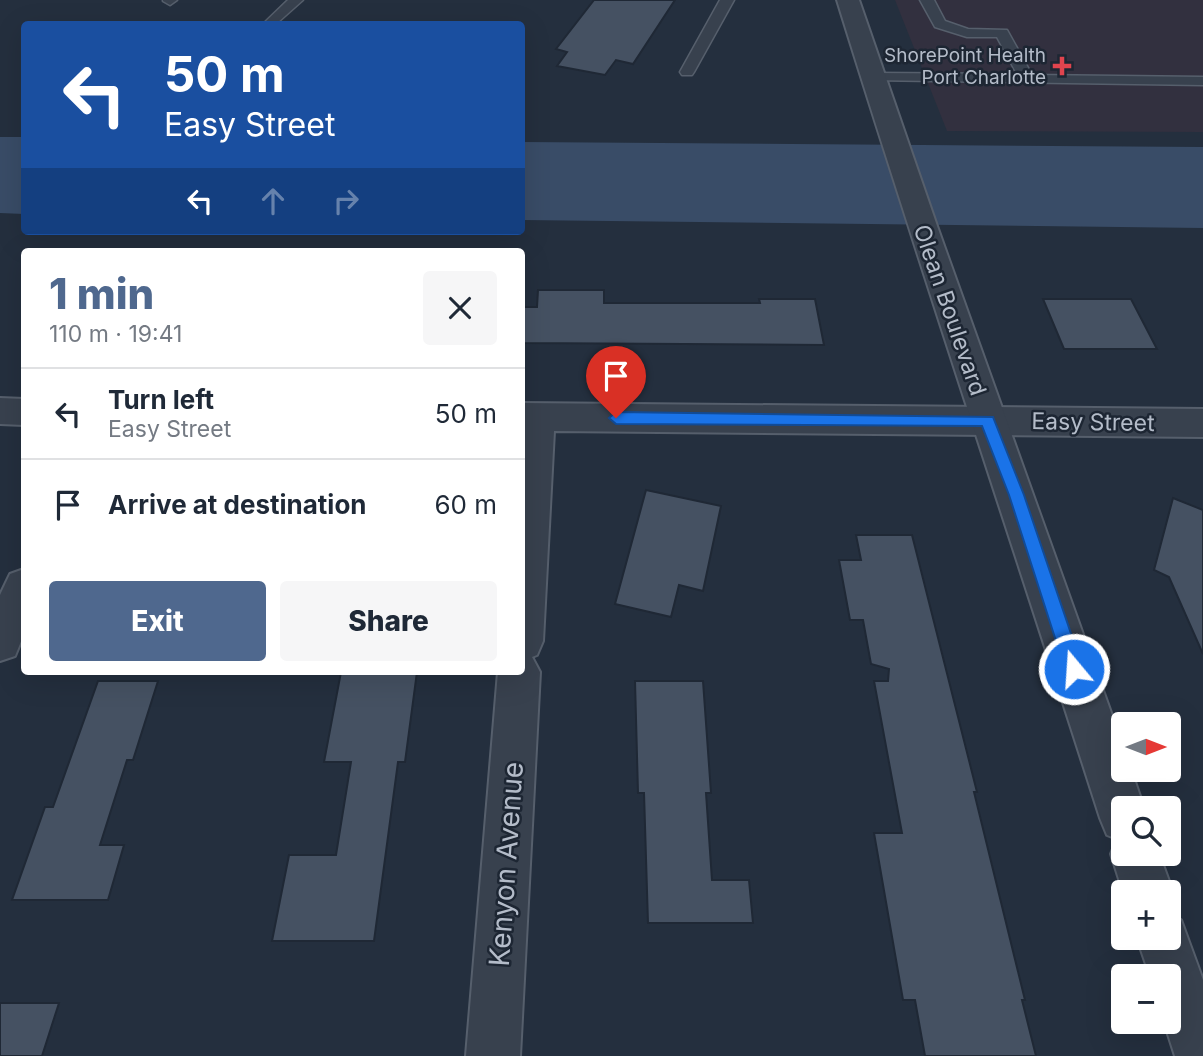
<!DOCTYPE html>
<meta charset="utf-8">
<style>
:root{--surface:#fff;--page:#f6f6f7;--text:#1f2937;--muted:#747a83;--line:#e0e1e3;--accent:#4f688e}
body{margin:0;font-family:Inter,sans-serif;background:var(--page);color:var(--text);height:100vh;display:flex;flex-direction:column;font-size:26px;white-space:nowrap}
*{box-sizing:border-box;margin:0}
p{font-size:23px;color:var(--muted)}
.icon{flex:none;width:38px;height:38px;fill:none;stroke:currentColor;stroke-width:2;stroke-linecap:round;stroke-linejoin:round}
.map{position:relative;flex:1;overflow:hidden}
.panel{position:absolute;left:21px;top:248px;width:504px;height:427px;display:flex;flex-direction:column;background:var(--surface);border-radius:7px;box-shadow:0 7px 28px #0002}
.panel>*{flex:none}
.top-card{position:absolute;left:21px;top:21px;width:504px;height:214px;border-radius:7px;box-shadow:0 7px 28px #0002;background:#1a4fa0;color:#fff;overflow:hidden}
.needle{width:46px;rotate:90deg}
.tools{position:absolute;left:1111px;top:712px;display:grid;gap:14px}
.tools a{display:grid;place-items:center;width:70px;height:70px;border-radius:7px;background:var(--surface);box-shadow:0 7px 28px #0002;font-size:35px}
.pin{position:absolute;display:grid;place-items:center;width:60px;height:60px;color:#fff;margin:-72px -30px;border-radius:50% 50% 50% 0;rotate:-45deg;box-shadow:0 0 7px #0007}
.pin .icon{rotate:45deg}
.me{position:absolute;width:77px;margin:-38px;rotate:342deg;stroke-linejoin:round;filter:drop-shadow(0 0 5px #0008)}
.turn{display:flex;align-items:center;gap:24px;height:147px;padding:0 28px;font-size:32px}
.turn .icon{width:91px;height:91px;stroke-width:2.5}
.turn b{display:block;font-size:49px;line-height:60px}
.lanes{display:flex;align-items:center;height:66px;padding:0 28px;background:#0003;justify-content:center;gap:35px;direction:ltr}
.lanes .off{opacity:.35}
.round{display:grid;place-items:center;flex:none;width:74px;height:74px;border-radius:7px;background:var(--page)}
.overview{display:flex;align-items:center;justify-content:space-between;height:119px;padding:0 28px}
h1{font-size:42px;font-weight:800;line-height:52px;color:var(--accent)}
.button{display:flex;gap:14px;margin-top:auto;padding:14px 28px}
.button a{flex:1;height:80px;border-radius:7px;background:var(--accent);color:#fff;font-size:28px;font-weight:800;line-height:80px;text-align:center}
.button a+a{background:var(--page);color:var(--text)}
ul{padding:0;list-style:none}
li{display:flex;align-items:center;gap:21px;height:91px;padding:0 28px;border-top:2px solid var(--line)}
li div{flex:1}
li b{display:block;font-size:26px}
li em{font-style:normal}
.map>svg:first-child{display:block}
.medical{fill:#32303f}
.water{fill:#394c67}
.building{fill:#455162;stroke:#1f2835;stroke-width:2}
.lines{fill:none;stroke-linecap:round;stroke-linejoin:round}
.service-casing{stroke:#565f6c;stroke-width:3}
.minor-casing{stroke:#565f6c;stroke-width:4}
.tertiary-casing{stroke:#565f6c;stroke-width:4}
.service{fill:#38414e;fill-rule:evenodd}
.minor{fill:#38414e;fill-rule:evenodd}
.tertiary{fill:#38414e;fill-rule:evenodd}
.route{fill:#1a73e8;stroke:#114b97;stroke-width:2}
.health-dot{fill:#e0444e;stroke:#1d2633;stroke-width:2.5}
.labels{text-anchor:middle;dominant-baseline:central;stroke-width:5;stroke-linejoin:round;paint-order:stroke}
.far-poi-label{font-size:19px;fill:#b4bcc9;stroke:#1d2633;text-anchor:end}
.street-label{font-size:23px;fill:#b4bcc9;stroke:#1d2633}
.near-street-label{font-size:28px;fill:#b4bcc9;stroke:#1d2633}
</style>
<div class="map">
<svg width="1203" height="1056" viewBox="0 0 1203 1056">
<rect width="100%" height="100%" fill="#242f3e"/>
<path class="medical" d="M895,0h308v132l-256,-1z"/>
<g class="water">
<path d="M0,137h24v77l-24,-1z"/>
<path d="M522,142l681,5v81l-681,-8z"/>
</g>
<g class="building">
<path d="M594,0h81l-42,64 -17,-4 -11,15 -48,-9 10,-14 -11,-3z"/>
<path d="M538,290h66v13h156l-1,-4h56l9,46 -302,-2v-36h15z"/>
<path d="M1043,299h88l26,50h-93z"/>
<path d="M646,490l75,16 -18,85 -24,-6 -8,32 -56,-13z"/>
<path d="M1173,498l30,12v144l-34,-77 -15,-7z"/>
<path d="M856,535h56l65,257h-3l51,208h-3l14,56h-111l-10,-56h-12l-29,-167h28l-28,-152h14l1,-12 -18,-5 -8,-44h-13l-11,-60h22z"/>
<path d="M341,672h76l-12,90h-7l-24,179h-102l17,-86h47l15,-93h-27z"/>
<path d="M98,681h60l-25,79h-6l-27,85h24l-16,55h-96l33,-93h8z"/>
<path d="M635,681h68l8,112h-5l6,87h37l4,43h-105l-4,-130h-6z"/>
<path d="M0,1003h59l-17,53h-42z"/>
</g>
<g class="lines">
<defs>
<g id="service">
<path d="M177,0l-7,5 -7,-4v-1z"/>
<path d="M288,0h15l-27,24h-13z"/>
<path d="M720,0h14l-40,72 -2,3h-10l-2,-3z"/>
<path d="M920,0h14l11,21 23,8 39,1 25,45 171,2v8l-334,-5 -2,-3 7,-4 143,1 -20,-37h-30l-32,-10z"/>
</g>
<g id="minor">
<path d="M0,398l24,1v26l-24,-1z"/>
<path d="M522,403l681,6v28l-649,-6 -11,210 -6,14 -5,2 8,15 -20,384h-54l32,-384h24z"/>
<path d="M24,569v65l-9,22 -15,5v-66l10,-21z"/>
</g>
<g id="tertiary">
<path d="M837,0h22l78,226 187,523v21h7l13,38h-20v46h35l14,38 -4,9v-9h-46l-12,-38 6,-15 -10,-4 -7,-17c-87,-273 -178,-544 -263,-818z"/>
<path d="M1169,915l12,5 22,60v76h-28l-11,-34h5v-46h-19l-13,-38h32z"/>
</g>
</defs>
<use href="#service" class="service-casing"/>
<use href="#minor" class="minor-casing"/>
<use href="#tertiary" class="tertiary-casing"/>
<use href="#service" class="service"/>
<use href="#minor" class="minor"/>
<use href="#tertiary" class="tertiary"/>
</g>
<path class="route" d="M616,412l377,5 31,78 59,174 -3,6 -6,2 -6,-2 -3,-6 -56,-174 -27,-69 -366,-2 -7,-6z"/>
<path class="health-dot" d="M1058.5 55.5h7v7h7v7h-7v7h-7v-7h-7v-7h7z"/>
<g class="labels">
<g class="far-poi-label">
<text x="1046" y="55">ShorePoint Health<tspan x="1046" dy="22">Port Charlotte</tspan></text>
</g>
<g class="street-label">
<text transform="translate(950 310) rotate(71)">Olean Boulevard</text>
<text transform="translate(1093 422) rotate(1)">Easy Street</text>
</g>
<g class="near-street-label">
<text transform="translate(506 864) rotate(-86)">Kenyon Avenue</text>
</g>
</g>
</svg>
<div class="tools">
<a><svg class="needle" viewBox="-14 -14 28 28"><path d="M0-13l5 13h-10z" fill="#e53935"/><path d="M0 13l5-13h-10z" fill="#747a83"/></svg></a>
<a><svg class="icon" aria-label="search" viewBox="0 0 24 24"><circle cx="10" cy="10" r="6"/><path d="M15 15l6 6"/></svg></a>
<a>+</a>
<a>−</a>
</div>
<div class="pin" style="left:616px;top:418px;background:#d93025"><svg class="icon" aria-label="arrive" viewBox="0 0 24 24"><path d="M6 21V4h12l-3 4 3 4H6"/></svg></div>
<svg class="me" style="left:1074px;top:669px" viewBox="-20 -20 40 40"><circle r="17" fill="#1a73e8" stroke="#fff" stroke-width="3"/><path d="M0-11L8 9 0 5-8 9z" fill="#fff"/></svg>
<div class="top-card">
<div class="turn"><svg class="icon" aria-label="left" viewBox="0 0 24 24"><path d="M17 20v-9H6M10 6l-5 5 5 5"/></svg><div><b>50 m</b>Easy Street</div></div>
<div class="lanes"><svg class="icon" aria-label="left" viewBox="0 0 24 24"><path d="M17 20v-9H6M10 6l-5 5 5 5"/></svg><svg class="icon off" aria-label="ahead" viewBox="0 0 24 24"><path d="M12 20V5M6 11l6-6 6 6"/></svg><svg class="icon off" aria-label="right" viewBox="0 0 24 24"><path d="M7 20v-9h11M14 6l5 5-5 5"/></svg></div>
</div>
<section class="panel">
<div class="overview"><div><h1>1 min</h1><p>110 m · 19:41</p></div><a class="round"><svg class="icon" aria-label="close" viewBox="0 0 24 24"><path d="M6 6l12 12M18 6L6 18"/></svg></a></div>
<ul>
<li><svg class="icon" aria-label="left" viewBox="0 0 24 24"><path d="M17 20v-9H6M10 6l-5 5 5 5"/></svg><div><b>Turn left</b><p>Easy Street</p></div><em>50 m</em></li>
<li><svg class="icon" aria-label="arrive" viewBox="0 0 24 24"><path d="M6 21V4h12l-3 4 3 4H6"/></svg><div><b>Arrive at destination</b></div><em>60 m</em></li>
</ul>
<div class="button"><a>Exit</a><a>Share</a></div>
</section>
</div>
